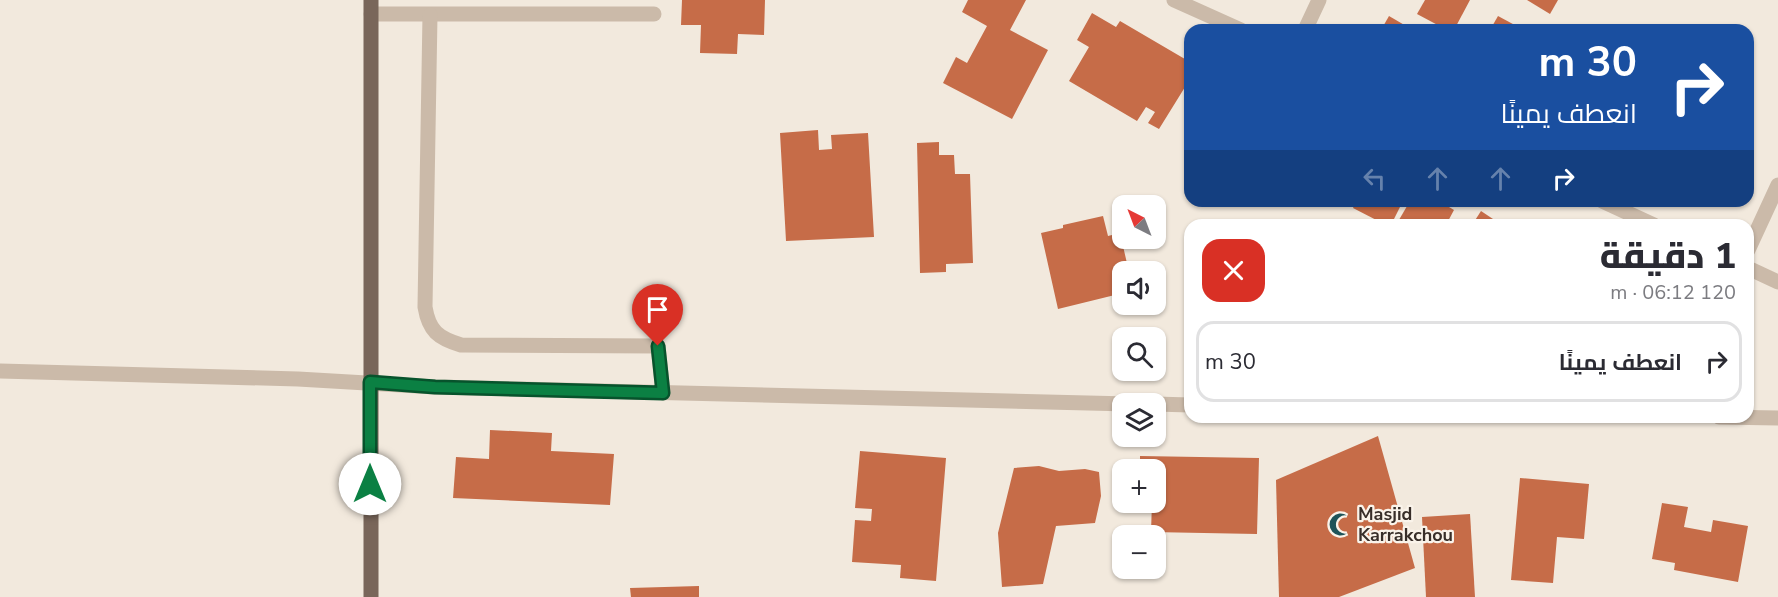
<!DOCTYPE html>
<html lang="ar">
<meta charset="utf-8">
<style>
:root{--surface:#fff;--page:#f7f7f7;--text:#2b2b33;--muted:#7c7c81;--line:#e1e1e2}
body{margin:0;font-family:"Nunito Sans",Cairo,sans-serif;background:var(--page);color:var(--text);direction:rtl;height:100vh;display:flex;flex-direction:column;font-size:22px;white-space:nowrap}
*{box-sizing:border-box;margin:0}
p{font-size:20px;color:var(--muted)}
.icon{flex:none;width:33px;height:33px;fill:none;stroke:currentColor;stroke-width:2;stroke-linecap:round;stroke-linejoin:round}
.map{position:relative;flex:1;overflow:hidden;direction:ltr}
.sheet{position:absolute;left:1184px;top:219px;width:570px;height:204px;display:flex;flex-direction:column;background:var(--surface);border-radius:18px;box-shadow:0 2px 4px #0004;direction:rtl}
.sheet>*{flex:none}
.top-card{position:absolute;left:1184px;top:24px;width:570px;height:183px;border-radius:18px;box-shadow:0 2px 4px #0004;direction:rtl;background:#1a4fa0;color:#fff;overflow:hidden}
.needle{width:39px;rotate:318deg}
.fabs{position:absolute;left:1112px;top:195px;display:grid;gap:12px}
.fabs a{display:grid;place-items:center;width:54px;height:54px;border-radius:12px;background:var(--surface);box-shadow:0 2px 4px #0004;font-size:30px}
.pin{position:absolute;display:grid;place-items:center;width:51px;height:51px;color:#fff;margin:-62px -26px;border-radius:50% 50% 50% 0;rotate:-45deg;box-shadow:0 0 6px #0007}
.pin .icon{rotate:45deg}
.me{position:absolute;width:66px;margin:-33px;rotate:0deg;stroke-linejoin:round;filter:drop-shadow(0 0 4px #0008)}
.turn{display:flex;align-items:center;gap:21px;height:126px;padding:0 18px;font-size:27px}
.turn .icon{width:78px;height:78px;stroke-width:2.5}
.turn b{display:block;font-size:42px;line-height:51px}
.lanes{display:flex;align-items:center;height:57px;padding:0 18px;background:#0003;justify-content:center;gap:30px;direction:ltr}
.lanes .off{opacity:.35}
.round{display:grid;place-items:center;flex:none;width:63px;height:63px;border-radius:18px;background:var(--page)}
.head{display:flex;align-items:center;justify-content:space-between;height:102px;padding:0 18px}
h1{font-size:36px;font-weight:800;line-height:45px}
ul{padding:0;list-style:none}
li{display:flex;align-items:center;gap:18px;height:81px;margin:0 12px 9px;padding:0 6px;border:3px solid var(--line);border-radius:18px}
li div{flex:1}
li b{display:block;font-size:22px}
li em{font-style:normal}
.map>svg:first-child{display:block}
.building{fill:#c66c48}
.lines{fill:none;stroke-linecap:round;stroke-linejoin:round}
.minor{stroke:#cbbaa9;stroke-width:15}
.major{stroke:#79665a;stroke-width:15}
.route-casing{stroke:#07532c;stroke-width:15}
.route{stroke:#0b8043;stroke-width:10}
.labels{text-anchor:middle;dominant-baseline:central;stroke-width:4.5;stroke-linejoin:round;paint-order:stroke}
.poi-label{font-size:18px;font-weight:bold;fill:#382e29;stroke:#faf3ea;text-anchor:start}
</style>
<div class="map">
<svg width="1778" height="597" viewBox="0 0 1778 597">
<rect width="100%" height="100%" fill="#f2e9dd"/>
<g class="building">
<path d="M682,0h83l-1,35 -26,-1 -1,20 -37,-1 1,-28h-20z"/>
<path d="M968,0h58l-16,30 38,20 -36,69 -69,-36 13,-26 11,6 20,-37 -25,-14z"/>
<path d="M1425,0h45l-16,30h-7l-30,-16z"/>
<path d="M1527,0h31l-8,14z"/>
<path d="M1092,13l24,14 4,-6 70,41v17l-31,50 -11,-6 7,-11 -9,-5 -9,14 -68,-40 20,-34 -12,-7z"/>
<path d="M1389,16l24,14h-32z"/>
<path d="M1498,16l26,14h-34z"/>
<path d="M818,130l1,20 13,-1 -1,-14 37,-2 6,104 -88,4 -6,-108z"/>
<path d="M939,142v13h15l1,19h15l3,89 -27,1v8l-26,1 -3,-130z"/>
<path d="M1356,201h47l-12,24h-5l-33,-17z"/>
<path d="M1410,201h29l15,9 -8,15h-50z"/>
<path d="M1481,211l21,14h-30z"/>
<path d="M1103,216l5,20 12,-3 9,39h-7v9l-6,1 3,12 -61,15 -17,-76 22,-5v-3z"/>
<path d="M490,430l62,3 -1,18 63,3 -4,51 -157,-7 3,-41 33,2z"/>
<path d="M1378,436l37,132 -76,29h-60l-3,-117z"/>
<path d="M860,451l86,7 -10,123 -36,-3 1,-13 -49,-3 3,-42 16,1 1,-12 -17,-1z"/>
<path d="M1140,456l119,2 -2,76 -106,-2 1,-30h3v-32h-15z"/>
<path d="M1039,466l20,5 26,-2 14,3 2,24 -6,27 -39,3 -13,58 -41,3 -4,-54 16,-65z"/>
<path d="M1520,478l69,6 -5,55 -27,-2 -4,46 -42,-3z"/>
<path d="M1662,503l26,4 -4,20 27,5 2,-12 35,6 -10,56 -64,-12 1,-7 -23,-4z"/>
<path d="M1470,514l5,83h-49l-4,-80z"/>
<path d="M699,586v11h-68l-1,-9z"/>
</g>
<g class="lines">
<g class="minor">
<path d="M1174,0l67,30"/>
<path d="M371,14h283"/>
<path d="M430,15l-5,292c4,24 13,31 36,38l197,1 5,47"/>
<path d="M1305,30l14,-30"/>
<path d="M1602,201l52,24"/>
<path d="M1748,250l30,-65"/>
<path d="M1748,268l30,14"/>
<path d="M0,371l298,8 137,8 694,17"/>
<path d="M1155,404l35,1"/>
<path d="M1719,417l59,1"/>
</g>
<path class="major" d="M371,597v-597"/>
</g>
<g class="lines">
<defs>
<path id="route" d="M370,484v-102l65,5 228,6 -5,-47"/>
</defs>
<use href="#route" class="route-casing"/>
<use href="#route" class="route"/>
</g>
<defs>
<symbol id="mosque-bare" viewBox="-9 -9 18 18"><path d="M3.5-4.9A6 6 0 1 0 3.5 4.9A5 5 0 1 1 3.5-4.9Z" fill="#1e5359" stroke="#faf3ea" stroke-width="2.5" paint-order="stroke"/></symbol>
</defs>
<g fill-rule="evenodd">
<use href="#mosque-bare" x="1324" y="508" width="33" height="33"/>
</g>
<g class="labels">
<g class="poi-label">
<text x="1358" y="514">Masjid<tspan x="1358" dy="21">Karrakchou</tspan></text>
</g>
</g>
</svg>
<div class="fabs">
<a><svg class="needle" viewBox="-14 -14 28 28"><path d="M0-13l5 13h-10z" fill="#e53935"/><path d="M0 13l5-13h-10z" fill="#7c7c81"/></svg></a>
<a><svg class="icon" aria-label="sound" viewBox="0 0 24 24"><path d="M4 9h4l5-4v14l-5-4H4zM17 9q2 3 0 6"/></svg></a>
<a><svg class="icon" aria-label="search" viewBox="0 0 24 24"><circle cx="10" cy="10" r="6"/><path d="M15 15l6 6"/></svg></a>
<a><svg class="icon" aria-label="layers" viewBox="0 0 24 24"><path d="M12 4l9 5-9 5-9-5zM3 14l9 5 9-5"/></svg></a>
<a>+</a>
<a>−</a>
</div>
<div class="pin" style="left:658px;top:346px;background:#d93025"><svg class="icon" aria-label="arrive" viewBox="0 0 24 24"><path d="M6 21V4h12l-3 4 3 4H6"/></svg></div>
<svg class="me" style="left:370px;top:484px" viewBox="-20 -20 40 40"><circle r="19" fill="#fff"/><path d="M0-13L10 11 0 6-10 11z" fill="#0b8043"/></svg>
<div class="top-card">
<div class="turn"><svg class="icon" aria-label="right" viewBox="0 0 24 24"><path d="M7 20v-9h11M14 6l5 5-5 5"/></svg><div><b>30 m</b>انعطف يمينًا</div></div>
<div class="lanes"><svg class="icon off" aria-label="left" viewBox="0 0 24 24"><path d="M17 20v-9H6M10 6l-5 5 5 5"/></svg><svg class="icon off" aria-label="ahead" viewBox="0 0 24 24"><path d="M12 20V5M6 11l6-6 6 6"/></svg><svg class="icon off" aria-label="ahead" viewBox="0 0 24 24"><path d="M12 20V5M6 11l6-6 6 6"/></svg><svg class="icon" aria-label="right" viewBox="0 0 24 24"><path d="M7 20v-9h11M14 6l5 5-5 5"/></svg></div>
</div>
<section class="sheet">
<div class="head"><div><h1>1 دقيقة</h1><p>120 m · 06:12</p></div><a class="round" style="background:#d93025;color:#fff"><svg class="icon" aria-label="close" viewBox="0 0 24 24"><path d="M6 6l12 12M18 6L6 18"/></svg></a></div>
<ul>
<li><svg class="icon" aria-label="right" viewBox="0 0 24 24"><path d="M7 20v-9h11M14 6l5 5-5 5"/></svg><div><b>انعطف يمينًا</b></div><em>30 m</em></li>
</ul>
</section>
</div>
